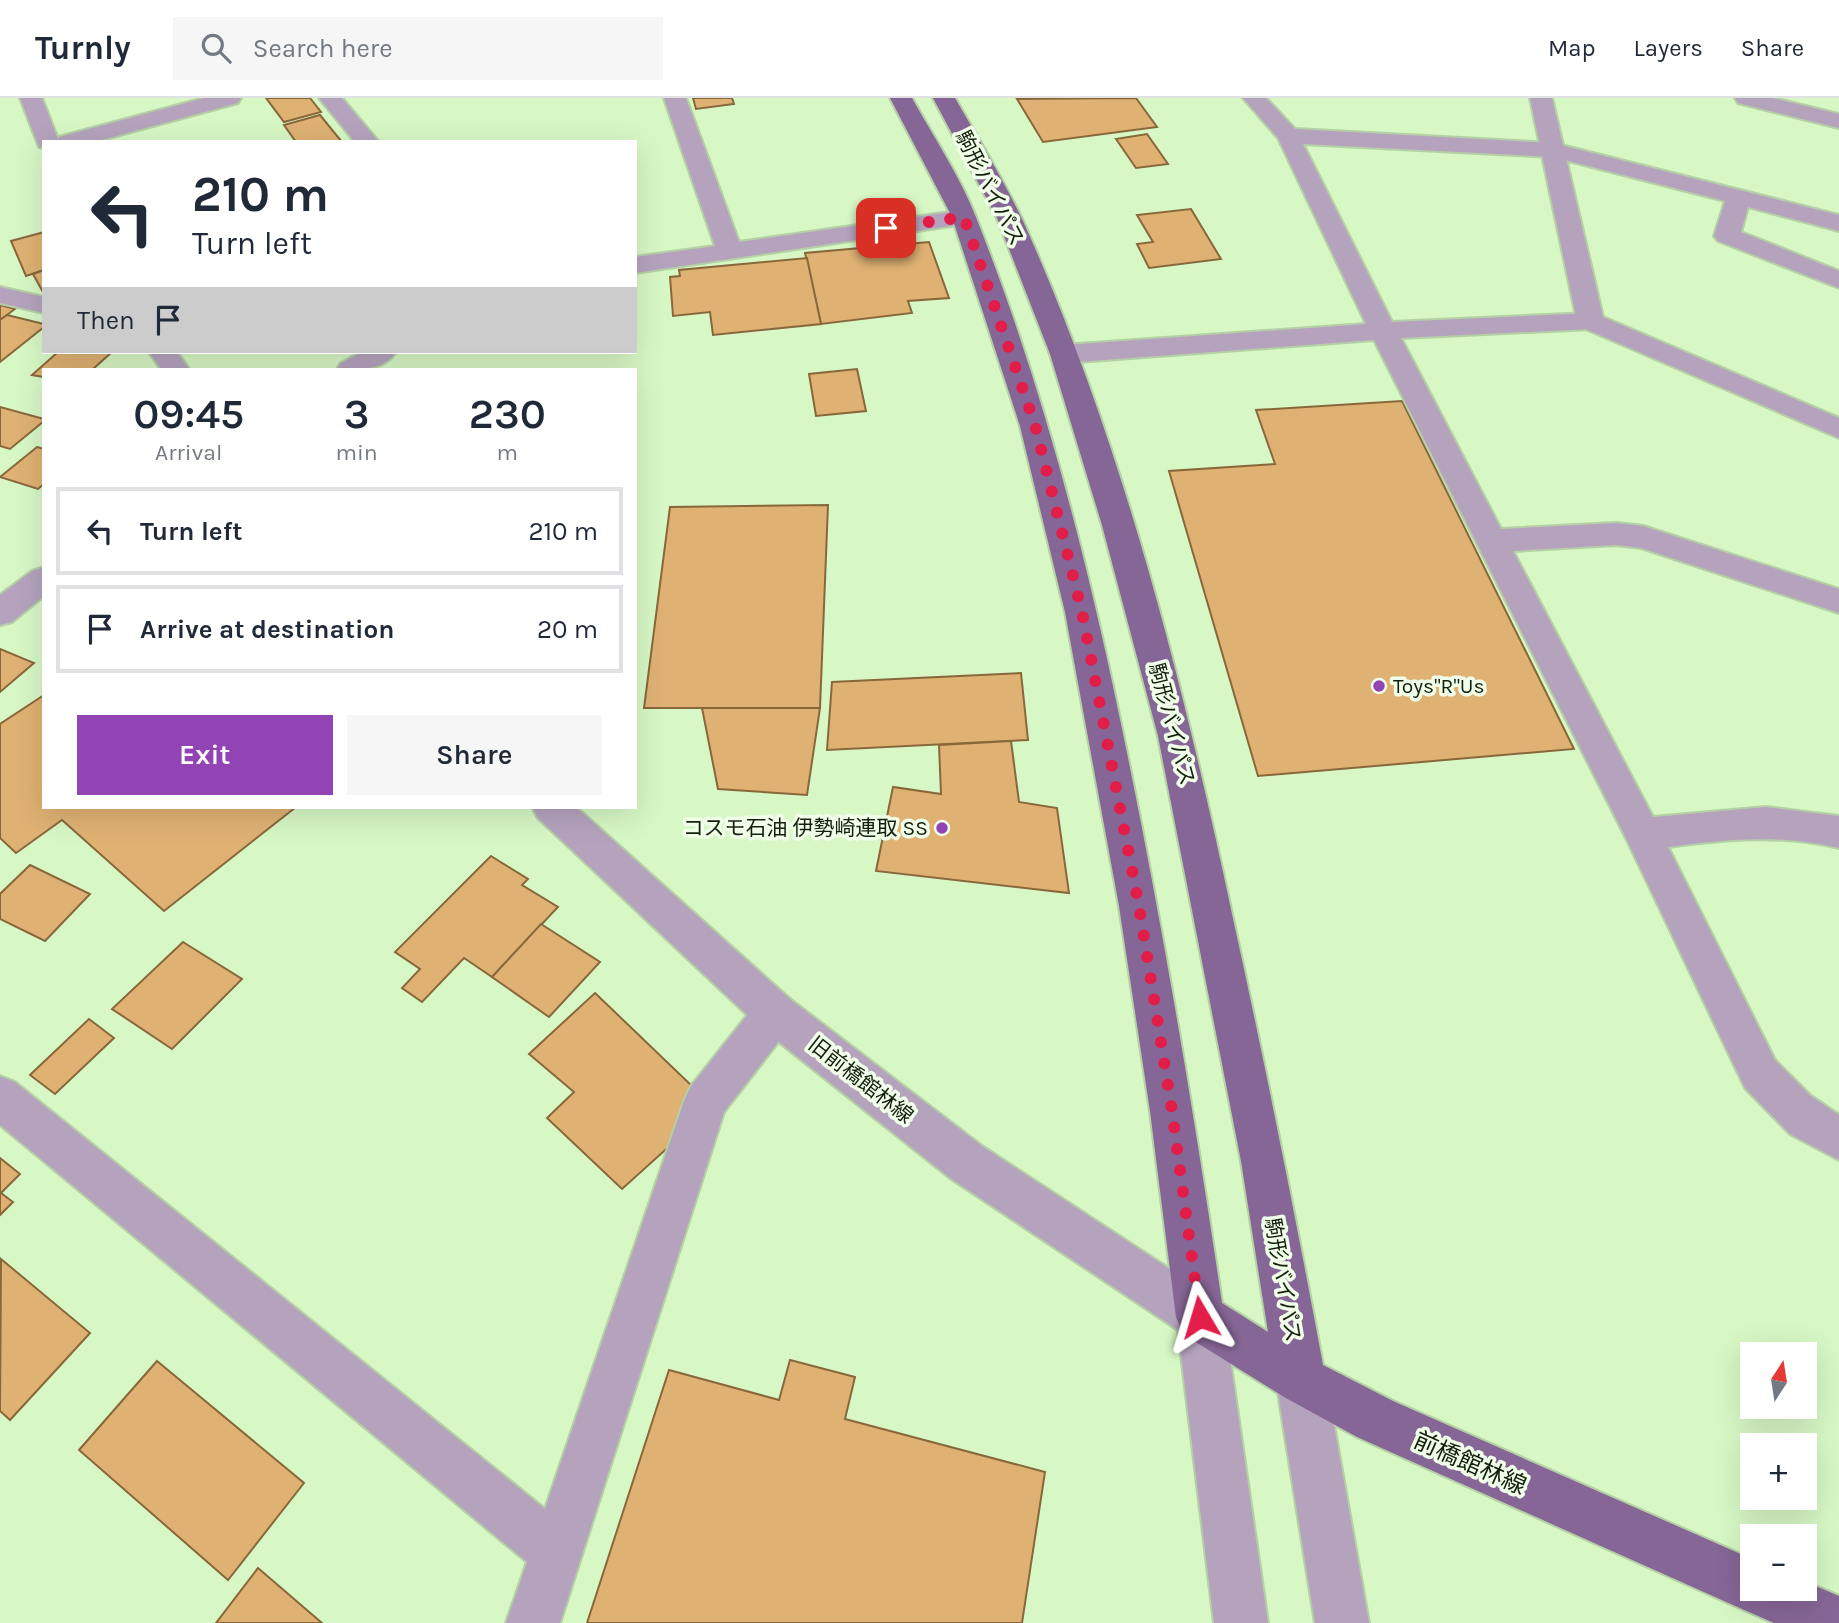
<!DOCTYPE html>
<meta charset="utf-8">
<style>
:root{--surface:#fff;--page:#f6f6f7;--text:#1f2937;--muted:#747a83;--line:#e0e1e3;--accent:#9244b4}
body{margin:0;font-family:Karla,"Noto Sans JP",sans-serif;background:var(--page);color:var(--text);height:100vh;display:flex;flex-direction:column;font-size:26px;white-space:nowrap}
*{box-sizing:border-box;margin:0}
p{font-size:23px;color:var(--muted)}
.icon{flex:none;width:38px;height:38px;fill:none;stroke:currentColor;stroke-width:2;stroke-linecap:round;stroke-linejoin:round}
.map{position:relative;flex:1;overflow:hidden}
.sheet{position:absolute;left:42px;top:270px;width:595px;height:441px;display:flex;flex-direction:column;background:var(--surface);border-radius:0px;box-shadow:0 7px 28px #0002}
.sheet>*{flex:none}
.guide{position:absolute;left:42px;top:42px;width:595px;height:214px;border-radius:0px;box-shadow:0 7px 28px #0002;background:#fff;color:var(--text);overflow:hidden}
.needle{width:46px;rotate:12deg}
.buttons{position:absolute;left:1740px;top:1244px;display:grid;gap:14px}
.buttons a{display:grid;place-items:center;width:77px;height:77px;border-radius:0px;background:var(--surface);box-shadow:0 7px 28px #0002;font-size:35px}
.pin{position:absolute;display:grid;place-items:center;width:60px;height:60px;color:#fff;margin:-30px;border-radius:14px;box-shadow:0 4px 10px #0006}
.me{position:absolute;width:77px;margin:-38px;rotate:353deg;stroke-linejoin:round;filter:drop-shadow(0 0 5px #0008)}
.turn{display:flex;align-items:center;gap:24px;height:147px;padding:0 35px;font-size:32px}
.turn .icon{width:91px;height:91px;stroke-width:2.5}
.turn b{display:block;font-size:49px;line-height:60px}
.then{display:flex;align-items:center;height:66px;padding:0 35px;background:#0003;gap:14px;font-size:26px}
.eta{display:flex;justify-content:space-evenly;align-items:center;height:119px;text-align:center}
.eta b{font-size:42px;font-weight:600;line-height:49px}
.button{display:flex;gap:14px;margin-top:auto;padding:14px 35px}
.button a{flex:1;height:80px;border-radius:0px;background:var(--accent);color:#fff;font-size:28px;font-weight:600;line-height:80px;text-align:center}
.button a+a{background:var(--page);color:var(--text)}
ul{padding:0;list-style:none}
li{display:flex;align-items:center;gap:21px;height:88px;margin:0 14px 10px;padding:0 21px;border:4px solid var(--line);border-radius:0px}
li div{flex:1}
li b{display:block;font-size:26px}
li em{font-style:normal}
header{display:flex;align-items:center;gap:42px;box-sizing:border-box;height:98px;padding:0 35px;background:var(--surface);border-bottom:2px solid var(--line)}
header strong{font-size:33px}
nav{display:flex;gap:38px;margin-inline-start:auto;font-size:24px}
.search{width:490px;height:63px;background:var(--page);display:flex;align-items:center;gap:18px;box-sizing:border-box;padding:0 24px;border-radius:0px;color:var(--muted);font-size:26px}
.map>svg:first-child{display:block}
.building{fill:#dfb173;stroke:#88683b;stroke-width:2}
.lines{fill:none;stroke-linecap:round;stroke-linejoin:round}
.minor-casing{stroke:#b4d0a4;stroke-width:4}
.tertiary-casing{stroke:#b4d0a4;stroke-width:4}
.primary-casing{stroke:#b4d0a4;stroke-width:4}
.minor{fill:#b5a3be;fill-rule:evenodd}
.tertiary{fill:#b5a3be;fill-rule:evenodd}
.primary{fill:#866696;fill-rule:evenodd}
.route{stroke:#e11d48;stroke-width:12;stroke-dasharray:0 21.6}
.poi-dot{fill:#9244b4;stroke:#f0fde9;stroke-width:2.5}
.labels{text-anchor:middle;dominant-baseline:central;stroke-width:7;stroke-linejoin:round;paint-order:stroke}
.street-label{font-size:21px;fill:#14200d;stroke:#f0fde9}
.poi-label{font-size:21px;fill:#14200d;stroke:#f0fde9;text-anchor:start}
.near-street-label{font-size:24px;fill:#14200d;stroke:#f0fde9}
</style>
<header>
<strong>Turnly</strong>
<div class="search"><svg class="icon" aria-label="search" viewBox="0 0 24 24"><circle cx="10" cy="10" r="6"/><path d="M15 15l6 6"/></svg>Search here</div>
<nav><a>Map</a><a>Layers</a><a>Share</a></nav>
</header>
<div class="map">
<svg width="1839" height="1525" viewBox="0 0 1839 1525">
<rect width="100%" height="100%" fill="#d7f7c5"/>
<g class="building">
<path d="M266,0h44l11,14 -37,10z"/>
<path d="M693,0h39l2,6 -38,5z"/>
<path d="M1136,0l21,29 -114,15 -26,-43z"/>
<path d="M320,17l22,27h-46l-12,-17z"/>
<path d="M1147,36l21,30 -32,4 -20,-29z"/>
<path d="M1191,111l30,50 -72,9 -12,-24 16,-2 -16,-27z"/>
<path d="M44,134v38l-18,6 -15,-35z"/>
<path d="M929,144l20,56 -41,3 4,12 -91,11 -16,-71z"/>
<path d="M807,160l14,66 -108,11 -3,-23 -37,4 -3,-39 10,-1 -1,-6z"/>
<path d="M44,172v24l-11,-20z"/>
<path d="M0,207l15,4 -15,11z"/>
<path d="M7,217l37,9v3l-44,35v-42z"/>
<path d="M58,254h54l-19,17h-49v8l-12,-2z"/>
<path d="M857,271l9,42 -50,5 -7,-42z"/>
<path d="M1402,303l172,348 -316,27 -89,-305 106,-7 -19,-54z"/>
<path d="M0,309l44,12v2l-34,28 -10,-3z"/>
<path d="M37,349l7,2v35l-6,5 -38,-12z"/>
<path d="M828,407l-8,203h-176l26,-201z"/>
<path d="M0,551l34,14 -34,29z"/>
<path d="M1021,575l7,67 -201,10 5,-68z"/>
<path d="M44,597v112h252l-132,104 -102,-91 -46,33 -16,-15v-114z"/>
<path d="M702,610h118l-13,87 -89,-6z"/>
<path d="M1011,643l8,61 38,6 12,85 -193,-22 17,-84 48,7 -2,-49z"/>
<path d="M491,758l37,23 -6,6 36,22 -66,70 -28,-19 -42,44 -20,-14 18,-19 -25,-17z"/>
<path d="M30,767l60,29 -45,47 -45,-22v-25z"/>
<path d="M541,826l59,38 -51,55 -57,-40z"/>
<path d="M183,844l59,37 -70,70 -60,-40z"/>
<path d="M595,895l98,94 -20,56 -51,46 -75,-71 27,-26 -45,-38z"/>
<path d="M89,921l25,19 -59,56 -25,-19z"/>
<path d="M0,1060l20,16 -19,19 12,9 -13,13z"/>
<path d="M1,1161l89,74 -80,87 -10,-9z"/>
<path d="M790,1262l65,17 -10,42 200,53 -23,151h-435l82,-253 110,30z"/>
<path d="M157,1263l147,122 -76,97 -149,-130z"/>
<path d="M258,1470l64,55h-106z"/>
</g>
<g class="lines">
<defs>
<g id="minor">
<path d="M204,0h37l-3,5 -144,39h-38l3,-5z"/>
<path d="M319,0h23l37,44h-24z"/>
<path d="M664,0h22l53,144 225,-32 9,2 3,5 -3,5 -9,2 -329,49v-16l80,-11z"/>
<path d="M1243,0h23l29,31 258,14 286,72v16l-91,-24 -7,25 98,39v17l-121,-47 -4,-5 11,-35 -172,-44 -250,-13 89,178 199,-9 10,2 4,6 -4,6 -10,2 -190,9 100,191 115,-6 27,3 196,63v24l-198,-65 -25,-3 -103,6 140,266 113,-10 73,9v32c-58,-14 -112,-9 -171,-1l107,213 36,36 28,19v45l-49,-26 -45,-46 -119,-250 -252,-498 -310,23 -10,-3 -4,-6 4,-6 10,-3 302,-21 -88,-186z"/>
<path d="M1735,0h38l66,16v14l-101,-25z"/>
<path d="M0,189l44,10v16l-44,-10z"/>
<path d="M362,254h34c-14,20 -38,17 -59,17l4,-6z"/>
<path d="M44,469v29l-32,26 -12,3v-30l32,-24z"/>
<path d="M775,896l15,5 6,14 -6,14 -66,85 -164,511h-54l21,-61 -527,-437v-49l15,6 530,427 139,-408 7,-15 69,-87z"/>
</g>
<g id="tertiary">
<path d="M20,0h22l17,44h-15v6l-5,-1z"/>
<path d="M1530,0h22l51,219 236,101v20l-258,-111 -4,-6z"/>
<path d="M149,254h28l12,17h-28z"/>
<path d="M532,709h44l214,192 192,147 235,154 7,17 44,306h-54l-36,-293 -228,-152 -190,-151 -222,-209z"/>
<path d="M1301,1257l17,8 8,17 43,243h-54l-39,-243 8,-17z"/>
</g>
<path id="primary" d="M890,0h22c22,40 49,80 65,122 69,174 114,355 151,538 37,181 67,362 94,545l46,29 -27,-171 -83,-425 -56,-211 -52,-171 -53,-136 -64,-120h22c23,40 48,81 68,123 99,220 159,458 209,693 33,150 63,300 91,451l70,36 359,158v30h52v-8l35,15v27h-65l-41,-18 -376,-168 -73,-40 -101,-63 -7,-17 -26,-206 -31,-205 -54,-294 -45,-186 -68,-209z"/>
</defs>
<use href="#minor" class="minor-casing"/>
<use href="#tertiary" class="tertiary-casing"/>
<use href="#primary" class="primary-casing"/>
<use href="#minor" class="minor"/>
<use href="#tertiary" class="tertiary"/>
<use href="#primary" class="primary"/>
</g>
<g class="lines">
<path class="route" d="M886,130l78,-11 71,208 47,187 57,294 33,205 28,206"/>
</g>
<g class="poi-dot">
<circle cx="1379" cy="588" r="7"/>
<circle cx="942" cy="730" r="7"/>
</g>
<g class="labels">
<g class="street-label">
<text transform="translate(990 90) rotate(63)">駒形バイパス</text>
<text transform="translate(1172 626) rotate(75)">駒形バイパス</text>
<text transform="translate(861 982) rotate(38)">旧前橋館林線</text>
<text transform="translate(1283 1182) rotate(80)">駒形バイパス</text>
</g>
<g class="poi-label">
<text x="1393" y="588">Toys"R"Us</text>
<text x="928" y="730" text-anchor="end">コスモ石油 伊勢崎連取 SS</text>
</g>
<g class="near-street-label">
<text transform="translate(1470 1365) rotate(24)">前橋館林線</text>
</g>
</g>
</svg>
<div class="buttons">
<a><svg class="needle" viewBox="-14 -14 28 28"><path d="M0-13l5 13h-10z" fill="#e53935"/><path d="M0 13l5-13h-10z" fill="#747a83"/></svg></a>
<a>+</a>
<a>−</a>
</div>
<div class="pin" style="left:886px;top:130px;background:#d93025"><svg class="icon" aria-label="arrive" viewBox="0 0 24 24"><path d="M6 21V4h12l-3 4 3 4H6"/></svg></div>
<svg class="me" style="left:1200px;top:1219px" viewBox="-20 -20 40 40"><path d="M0-17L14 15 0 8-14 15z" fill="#e11d48" stroke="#fff" stroke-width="4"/></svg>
<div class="guide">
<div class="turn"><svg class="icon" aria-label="left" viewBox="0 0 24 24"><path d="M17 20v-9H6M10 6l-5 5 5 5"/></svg><div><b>210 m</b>Turn left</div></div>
<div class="then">Then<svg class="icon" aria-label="arrive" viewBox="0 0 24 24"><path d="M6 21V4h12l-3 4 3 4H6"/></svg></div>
</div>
<section class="sheet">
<div class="eta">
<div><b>09:45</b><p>Arrival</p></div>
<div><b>3</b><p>min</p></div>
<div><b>230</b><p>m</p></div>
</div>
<ul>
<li><svg class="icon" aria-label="left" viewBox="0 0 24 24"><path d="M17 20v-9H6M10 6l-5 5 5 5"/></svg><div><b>Turn left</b></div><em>210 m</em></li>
<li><svg class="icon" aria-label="arrive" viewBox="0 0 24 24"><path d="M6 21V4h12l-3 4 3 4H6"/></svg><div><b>Arrive at destination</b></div><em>20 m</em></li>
</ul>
<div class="button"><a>Exit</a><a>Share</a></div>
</section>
</div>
